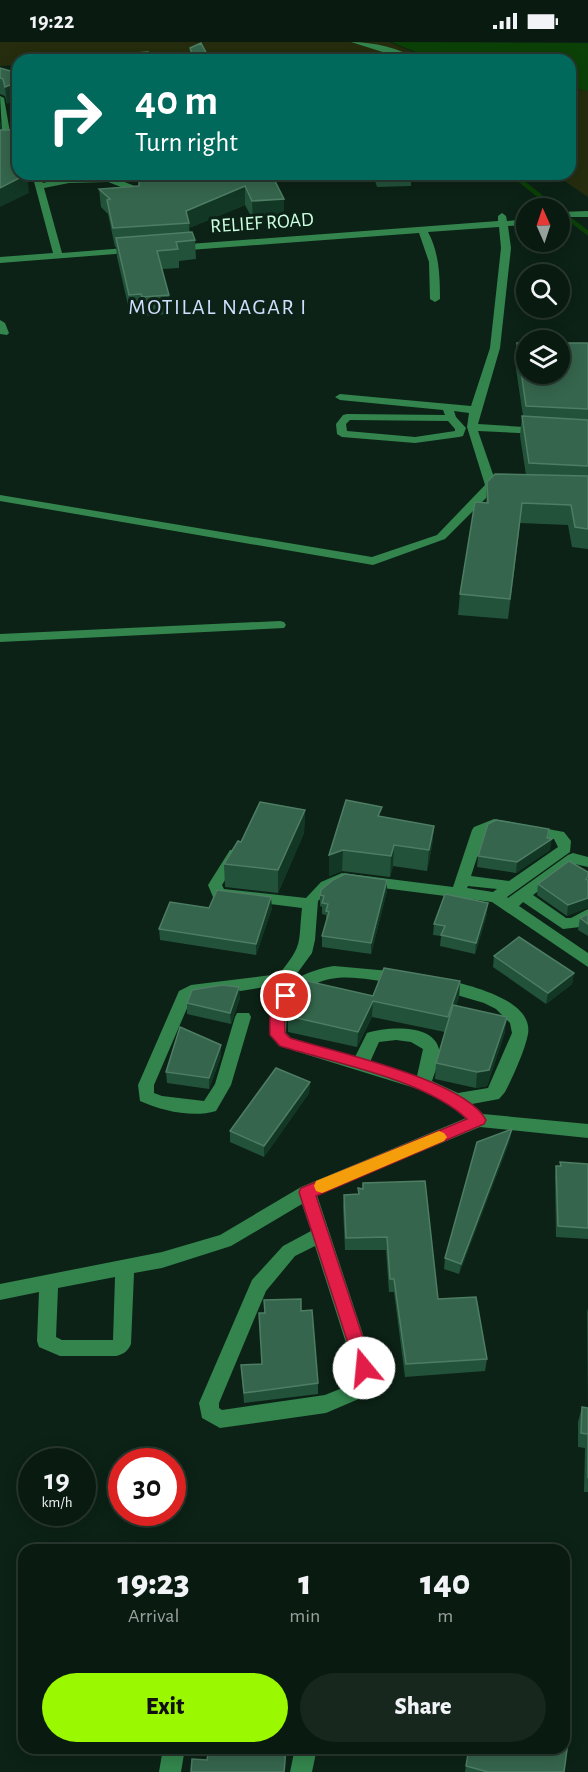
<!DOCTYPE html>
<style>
:root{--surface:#091a10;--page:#17271e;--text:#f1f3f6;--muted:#99a19f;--line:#293830;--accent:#9af800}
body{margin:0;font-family:"Alegreya Sans",sans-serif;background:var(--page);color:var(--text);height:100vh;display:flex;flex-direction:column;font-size:22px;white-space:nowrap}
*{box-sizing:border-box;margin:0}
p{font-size:20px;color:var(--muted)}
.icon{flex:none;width:33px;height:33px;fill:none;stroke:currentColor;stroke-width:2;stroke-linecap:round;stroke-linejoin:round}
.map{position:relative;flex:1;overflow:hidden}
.side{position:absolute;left:18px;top:1502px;width:552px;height:210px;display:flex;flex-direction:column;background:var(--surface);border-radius:18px;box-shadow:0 3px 15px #0003,0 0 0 2px var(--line)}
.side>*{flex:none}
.guide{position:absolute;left:12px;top:12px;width:564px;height:126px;border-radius:18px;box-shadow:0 3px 15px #0003,0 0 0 2px var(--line);background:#00695c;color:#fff;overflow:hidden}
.needle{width:39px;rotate:357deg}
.controls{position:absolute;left:516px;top:156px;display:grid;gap:12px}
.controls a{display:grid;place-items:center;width:54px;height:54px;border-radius:50%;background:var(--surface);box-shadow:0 3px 15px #0003,0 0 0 2px var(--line);font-size:30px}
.speed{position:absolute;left:18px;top:1406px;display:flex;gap:12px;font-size:30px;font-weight:700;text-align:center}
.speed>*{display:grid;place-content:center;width:78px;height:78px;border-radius:50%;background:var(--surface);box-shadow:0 3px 15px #0003,0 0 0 2px var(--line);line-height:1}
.speed small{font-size:15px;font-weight:400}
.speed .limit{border:9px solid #d22;background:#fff;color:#111}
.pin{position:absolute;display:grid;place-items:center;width:51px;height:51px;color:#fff;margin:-26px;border:3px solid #fff;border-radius:50%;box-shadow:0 2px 6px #0007}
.me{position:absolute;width:66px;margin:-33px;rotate:343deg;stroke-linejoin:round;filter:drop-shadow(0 0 4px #0008)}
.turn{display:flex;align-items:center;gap:21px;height:126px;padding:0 24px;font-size:27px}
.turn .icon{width:78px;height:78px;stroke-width:2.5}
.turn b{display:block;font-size:42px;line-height:51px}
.eta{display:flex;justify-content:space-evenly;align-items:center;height:102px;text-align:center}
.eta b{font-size:36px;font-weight:800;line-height:42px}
.action{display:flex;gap:12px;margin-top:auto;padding:12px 24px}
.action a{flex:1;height:69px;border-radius:36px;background:var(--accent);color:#111;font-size:24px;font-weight:800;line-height:69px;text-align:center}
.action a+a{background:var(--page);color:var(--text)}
.status{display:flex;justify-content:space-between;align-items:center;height:42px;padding:0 30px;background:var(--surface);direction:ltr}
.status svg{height:16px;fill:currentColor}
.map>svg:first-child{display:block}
.green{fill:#252d0e}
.water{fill:#0b4106}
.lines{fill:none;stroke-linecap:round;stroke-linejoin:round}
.stream{stroke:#0b4106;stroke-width:4.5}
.minor{fill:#33854d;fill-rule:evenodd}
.wall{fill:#23523a}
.shaded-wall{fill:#123724}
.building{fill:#35654c;stroke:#4d7d63;stroke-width:1.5}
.route{fill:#e11d48;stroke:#92132f;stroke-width:1.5}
.slow{fill:#f59e0b}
.labels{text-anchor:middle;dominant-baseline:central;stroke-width:6;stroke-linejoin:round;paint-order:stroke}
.far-street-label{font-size:20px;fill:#cdffe1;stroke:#0c2216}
.far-neighbourhood-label{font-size:22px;letter-spacing:1.5px;fill:#cfe0ff;stroke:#0c2216}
</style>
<div class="status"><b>19:22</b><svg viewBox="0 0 49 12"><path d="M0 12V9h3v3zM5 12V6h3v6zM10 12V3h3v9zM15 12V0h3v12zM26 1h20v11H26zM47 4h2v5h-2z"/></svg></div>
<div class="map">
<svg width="588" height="1730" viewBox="0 0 588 1730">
<rect width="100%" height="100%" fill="#0c2216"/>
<g class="green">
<path d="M0,0h389l41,17 -412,1v5l-18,1z"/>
<path d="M570,45l18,4v106l-34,-23h16z"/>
</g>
<path class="water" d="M391,0l197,1v48l-18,-4v-27h-135z"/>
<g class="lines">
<g class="stream">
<path d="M512,132l43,34"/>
<path d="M560,170l28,21"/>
</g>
<g class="minor">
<path d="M351,0c22,0 49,6 68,18h-11z"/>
<path d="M0,54l4,2 6,34 -10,5 2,-6z"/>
<path d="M32,132h8l3,9 26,-6 40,-1 31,12 1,2 -4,3 -29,-11 -39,1 -25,5 18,65 76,-6 3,1v4l-141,11v-6l53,-4z"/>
<path d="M588,169v6h-28v-5z"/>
<path d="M502,171l4,3 1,5 19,-2v6l-18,1 3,22 -11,100 -22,76 63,4 5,3 -5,3 -63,-3 18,52 11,4 -6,3h-7l-49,49 -72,26 -373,-64v-6l372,62 65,-22 48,-50 -18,-58 2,-14 -15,-2 2,6 10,11 -3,8 -4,1 -44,6 -73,-6 -5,-3 -1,-10 7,-9 4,-1 98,1 -2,-5 -103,-10 -5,-3 5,-3 131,12 19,-58 11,-100 -2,-21 -71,5c11,20 12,44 12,67l-5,3 -5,-3 -1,-37 -10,-29 -243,18 -5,-3 5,-3 322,-24v-5zM350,378l98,1 7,8v2l-40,6 -68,-6 -1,-7z"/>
<path d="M0,278l5,3 4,10 -2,2 -7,-1z"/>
<path d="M280,579l4,1 2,3 -2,3 -284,14v-8z"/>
<path d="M494,777l70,13 7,9 -1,11 -63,45 1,1 60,-43 5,-2 15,4v10l-13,-3 -42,31 33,23h5l17,-9v12l-8,6 -17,2 -40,-27 -4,4 69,47v14l-96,-65 -148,-19 -13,6 -13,12 -3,39 -3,13 -22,30 -99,16 -37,86v8l8,3 42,5 11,-17 20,-67 2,-4h12l2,4 -20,68 -15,26c-23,7 -54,0 -76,-10l-2,-16 41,-94 12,-6 88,-11c25,-30 19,-31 23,-66l-89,-11 -5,-12 22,-35h10l2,3 -20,32 2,4 82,9 15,-16 21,-9 111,14 19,-57 2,-3zM495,787l59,10 4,8 -49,34 -38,-5 14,-43zM468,844l29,3 -4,3 -26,-4z"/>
<path d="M334,924l67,6 6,2 2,4 -2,4 -6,2c-48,-6 -77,-18 -114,22l-1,27 5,5 64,19 12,-24c19,-6 66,-10 72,16 2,9 -4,23 -7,32l26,12 30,-5 24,-55 -2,-10 -14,-14 -12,-6 -51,-15 -2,-4 2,-4 6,-2c24,6 95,20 89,56 -3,16 -15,43 -23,58l-6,7 -27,5 11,10 105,10v14l-108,-11 -163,68 57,173 -6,27 -42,18 -106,15 -18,-10 -3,-15 53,-123 31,-34 28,-15 -9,-27 -71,42 -69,22 -28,5 -3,71c-3,7 -7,10 -15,12h-56l-21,-9 -2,-6 2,-49 -39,8v-16l162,-32 58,-17 81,-48 165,-69 -15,-13 -33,-16 -139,-43 -9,-11 1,-31c13,-23 38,-34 63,-38zM396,998l15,2 12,7 -6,27 -47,-14 9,-20zM315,1204l39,122 -2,16 -27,11 -103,15 -3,-2v-5l47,-112 29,-35zM115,1235l-2,63h-51l-6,-3 2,-49z"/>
<path d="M163,1706h22l-4,24h-22z"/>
<path d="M295,1706h22l-5,24h-22z"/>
</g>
</g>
<g class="wall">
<path d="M0,26l18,5 -11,31 -2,-8 -5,-2z"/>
<path d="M276,132v9l8,34 -31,3 -8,-15 -56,23 1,4 5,8 1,19 -17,2v7l-17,1 7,26 1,19 -27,2 -1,-3 -12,1 -13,-57 -1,-10h-1l-7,-33 -7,-7 -2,-18z"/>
<path d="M373,132h38v12l-34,1z"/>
<path d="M517,301h71v206l-16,-2 -4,-22 -48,-2 -12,96 -50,-4 2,-21 26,-91 1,-21 39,-7 -6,-39 2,-20h1l-8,-54z"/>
<path d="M305,768l-1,23 -26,60 -53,-6 -1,-23 17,-22z"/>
<path d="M381,775l53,9 -2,20 -5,25 -34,-5 -3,11 -48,-6 -13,5v-21z"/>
<path d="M549,787l-1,9 2,12 -34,23 -39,-6 1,-11z"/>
<path d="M588,830l-21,44 -30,-21 1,-11z"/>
<path d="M387,849l-16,63 -49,-7v-11l4,-13v-8l-4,-1v-7l-2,-1v-11z"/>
<path d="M209,866h63l-16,47 -96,-15 -1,-11z"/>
<path d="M487,872l-12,40 -35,-8 1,-10 -8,-1 1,-11z"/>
<path d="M588,872v22l-10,-6 2,-12z"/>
<path d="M494,914l80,17 -2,11 -26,20 -53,-37z"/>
<path d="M460,939l-1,16 -3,9 49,26 -18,54 -11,2 -41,-9 1,-16 9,-31 -73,-15 -15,30 -69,-15v-16l85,-20z"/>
<path d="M240,956l-9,26 -44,-10v-11z"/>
<path d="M221,1003v11l-12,33 -42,-6 -1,-11z"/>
<path d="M310,1040l-1,11 -45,64 -34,-15v-11z"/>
<path d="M510,1098l-51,134 -15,-5 1,-11z"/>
<path d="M560,1120l28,2v75l-32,-2 -1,-60 1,-11h4z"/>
<path d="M363,1141l75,116 49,60 -2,12 -80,6 -11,-85h-5l-3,-42h-41l-2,-42 1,-13 14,-1v-6l4,1z"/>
<path d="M588,1266v184h-4l1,-44 -7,-1v-25l4,-15 6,1 -1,-96z"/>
<path d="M301,1269l17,72v11l-74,9 -3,-38 20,-1z"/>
<path d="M469,1706l95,24h-99z"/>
</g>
<g class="shaded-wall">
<path d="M18,40v18l-11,4 -2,-17z"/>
<path d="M0,80h1l2,18h-3z"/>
<path d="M27,132l2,19 -29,14v-19z"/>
<path d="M276,132v18l-4,-17z"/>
<path d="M245,144v19l-56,23v-5l-3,-12z"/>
<path d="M284,157v18l-31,3 -1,-19z"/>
<path d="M305,768l-1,23 -26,60v-23z"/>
<path d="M434,784l-2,20 -5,25 2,-21z"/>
<path d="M549,787l-2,13 5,-3 -2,11 -34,23 1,-11z"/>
<path d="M394,803l-1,21 -3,11 1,-21z"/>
<path d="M343,808l-1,21 -13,5v-21z"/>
<path d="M387,838v11l-16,63v-11z"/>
<path d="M271,855l1,11 -16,47v-11z"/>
<path d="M588,856v10l-21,8 1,-11z"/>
<path d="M488,861l-1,11 -12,40 1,-11z"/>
<path d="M574,931l-2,11 -26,20 2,-11z"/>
<path d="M460,939l-1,16 -12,36 1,-16z"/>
<path d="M239,945l1,11 -9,26 -1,-11z"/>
<path d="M373,959l-1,16 -15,30 1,-15z"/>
<path d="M507,975l-2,15 -18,54 -11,2 1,-16z"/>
<path d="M221,1003v11l-12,33v-11z"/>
<path d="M310,1040l-1,11 -45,64v-11z"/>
<path d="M512,1087l-2,11 -51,134 2,-10z"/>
<path d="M286,1706h1l-2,24h-1z"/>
</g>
<g class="building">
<path d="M201,1l9,17h-159l-2,-4 37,-3 1,4 61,-5 2,5 42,-3 -2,-6z"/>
<path d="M0,26l18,5v9l-13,5 -2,-8 -3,-1z"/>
<path d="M0,88h14l4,14v30h9l-27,14z"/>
<path d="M139,132h136l-3,1 12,24 -32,2 -7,-15 -59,25 3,12 -76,5 -6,-28 3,-1 -11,-10 40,-3z"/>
<path d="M377,132h34l-33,1z"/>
<path d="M192,190l3,8 -19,2 2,7 -21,2 12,44 -27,2 -1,-3 -12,1 -13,-57z"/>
<path d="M517,301h9v31h34v-31h28v66l-62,-3z"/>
<path d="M522,374l66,4v46l-59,-3z"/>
<path d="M495,432l93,2v53l-13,-2 -4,-22 -49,-2 -12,96 -50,-5 15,-92 13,1 -1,-21z"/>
<path d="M346,758l36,7 -4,9 56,10 -5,24 -35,-5 -3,11 -48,-6 -14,5z"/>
<path d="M260,760l45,8 -27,60 -54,-6 14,-23 3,1z"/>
<path d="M496,778l53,9 -2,9 5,1 -35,23 -39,-6 10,-32z"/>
<path d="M569,819l19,11v5l-2,2 2,1v18l-20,7 -30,-21z"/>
<path d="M345,832l42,6 -16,63 -49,-7 7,-24 -3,-1 2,-7 -6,-1 2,-7 -4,-1 1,-5 12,-10z"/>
<path d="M217,848l54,7 -15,47 -97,-15 11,-27 39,6z"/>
<path d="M445,852l43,9 -12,40 -35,-8 4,-9 -11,-2z"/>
<path d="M588,872v10l-8,-6z"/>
<path d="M519,895l55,36 -26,20 -54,-37z"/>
<path d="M384,926l76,13 -12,36 -75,-16 -15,31 -70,-16 15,-36 70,16z"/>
<path d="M222,943l17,2 -9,26 -43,-10 5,-13z"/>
<path d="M453,963l54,12 -18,53 -12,2 -41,-9z"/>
<path d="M180,985l41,18 -12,33 -43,-6z"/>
<path d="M276,1026l34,14 -46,64 -34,-15z"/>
<path d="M512,1087l-51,135 -16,-6 32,-116z"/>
<path d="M560,1120l28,2v64l-30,-2 -2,-60h5z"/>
<path d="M425,1139l13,118 38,-2 11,62 -81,5 -12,-85h-4l-3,-42 -41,1 -2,-43 15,-1 -1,-6 5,1v-6z"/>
<path d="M301,1257v12l11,-1 6,73 -74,10 -3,-28 21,-1 -3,-51h6l-1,-13z"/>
<path d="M582,1365l6,1v70v-44l-7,-1z"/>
<path d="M564,1699l4,1 -4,30h-76l-22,-6 3,-18h95z"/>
<path d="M209,1706h77l-2,24h-93l1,-13 15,1z"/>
</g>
<path class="route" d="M286,949l7,5c-9,14 -9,20 -8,37l5,5c45,14 175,42 196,82l-2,4 -168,72 57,172 -2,5 -7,2 -6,-2 -2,-5 -57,-176 2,-4 166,-69c-41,-39 -132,-56 -187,-73l-10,-11c0,-16 -3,-39 16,-44z"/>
<path class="slow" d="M439,1089l5,2 3,4 -3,4 -117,50 -5,2 -6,-2 -2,-5 2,-5z"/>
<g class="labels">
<g class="far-street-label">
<text transform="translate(262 181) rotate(-4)">RELIEF ROAD</text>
</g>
<g class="far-neighbourhood-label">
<text x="218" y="265">MOTILAL NAGAR I</text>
</g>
</g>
</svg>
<div class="controls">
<a><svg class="needle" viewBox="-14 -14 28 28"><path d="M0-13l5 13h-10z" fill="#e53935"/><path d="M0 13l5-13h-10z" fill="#99a19f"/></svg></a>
<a><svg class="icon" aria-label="search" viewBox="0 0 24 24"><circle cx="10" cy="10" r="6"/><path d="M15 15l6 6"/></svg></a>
<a><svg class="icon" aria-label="layers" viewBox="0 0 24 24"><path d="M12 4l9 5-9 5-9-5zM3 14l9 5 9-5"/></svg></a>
</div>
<div class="speed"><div>19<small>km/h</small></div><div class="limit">30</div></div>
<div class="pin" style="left:286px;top:954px;background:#d93025"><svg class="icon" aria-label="arrive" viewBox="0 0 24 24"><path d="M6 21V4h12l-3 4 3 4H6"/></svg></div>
<svg class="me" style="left:364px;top:1326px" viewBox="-20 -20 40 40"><circle r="19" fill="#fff"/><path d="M0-13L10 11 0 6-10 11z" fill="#e11d48"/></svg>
<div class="guide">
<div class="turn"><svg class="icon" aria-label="right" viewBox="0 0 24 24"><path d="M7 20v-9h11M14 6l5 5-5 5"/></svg><div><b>40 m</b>Turn right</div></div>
</div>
<section class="side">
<div class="eta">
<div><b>19:23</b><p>Arrival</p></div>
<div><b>1</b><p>min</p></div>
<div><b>140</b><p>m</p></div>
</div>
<div class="action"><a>Exit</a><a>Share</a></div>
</section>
</div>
